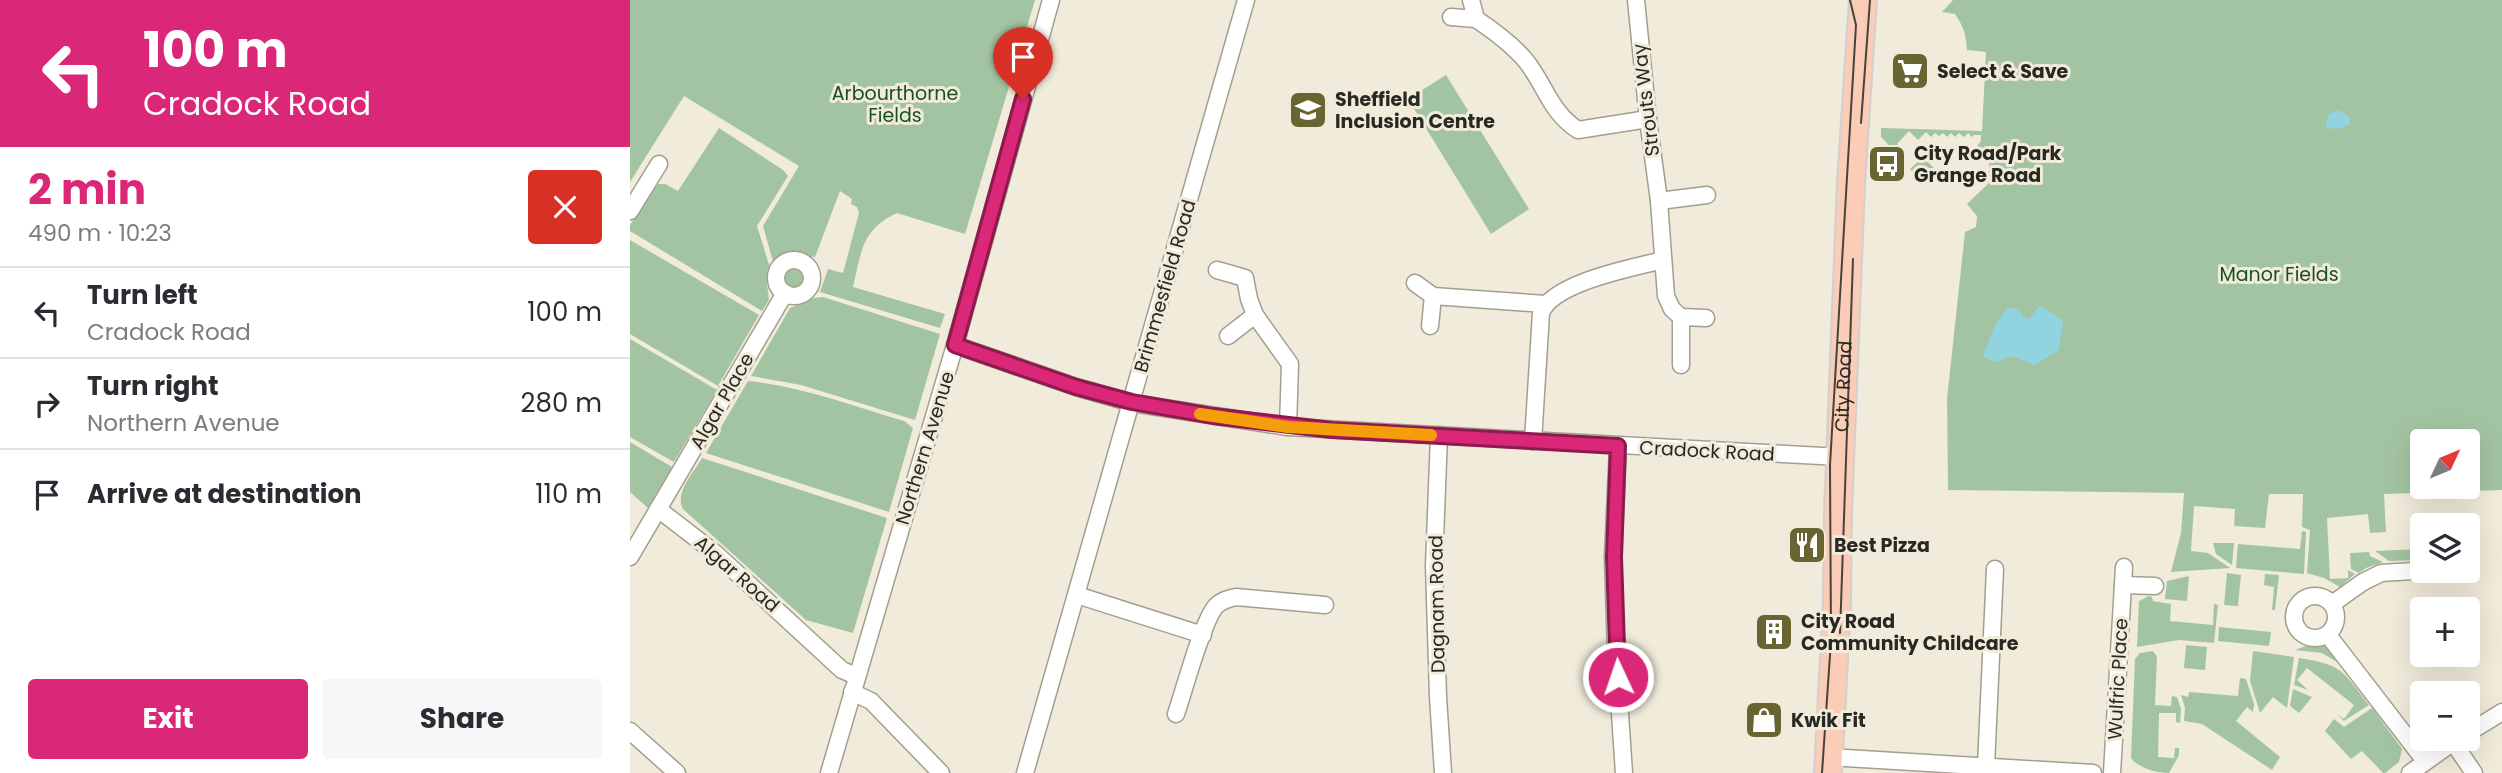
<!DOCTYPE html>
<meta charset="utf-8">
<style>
:root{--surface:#fff;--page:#f7f7f7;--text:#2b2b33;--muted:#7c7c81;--line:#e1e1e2;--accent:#db2777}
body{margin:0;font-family:Poppins,sans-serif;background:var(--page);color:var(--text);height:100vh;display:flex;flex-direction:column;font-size:26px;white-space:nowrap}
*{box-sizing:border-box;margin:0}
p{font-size:23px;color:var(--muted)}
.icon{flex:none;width:38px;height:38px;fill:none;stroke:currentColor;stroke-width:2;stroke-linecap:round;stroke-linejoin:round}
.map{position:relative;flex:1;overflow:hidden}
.drawer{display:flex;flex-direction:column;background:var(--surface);width:630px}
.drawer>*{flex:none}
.banner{background:#db2777;color:#fff;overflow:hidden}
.needle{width:46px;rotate:46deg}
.buttons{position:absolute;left:1780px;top:429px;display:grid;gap:14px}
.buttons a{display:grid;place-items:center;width:70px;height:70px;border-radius:7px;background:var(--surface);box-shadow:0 7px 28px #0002;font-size:35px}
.pin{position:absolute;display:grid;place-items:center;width:60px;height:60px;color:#fff;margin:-72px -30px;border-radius:50% 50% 50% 0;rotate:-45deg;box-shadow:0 0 7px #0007}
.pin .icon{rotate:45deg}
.me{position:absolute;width:77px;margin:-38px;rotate:357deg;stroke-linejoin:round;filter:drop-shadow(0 0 5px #0008)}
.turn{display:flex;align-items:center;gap:24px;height:147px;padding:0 28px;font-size:32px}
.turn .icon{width:91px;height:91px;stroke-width:2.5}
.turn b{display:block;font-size:49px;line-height:60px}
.round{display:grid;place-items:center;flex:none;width:74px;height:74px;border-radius:7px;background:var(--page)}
.head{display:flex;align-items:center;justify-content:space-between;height:119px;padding:0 28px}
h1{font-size:42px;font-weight:700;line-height:52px;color:var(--accent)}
.cta{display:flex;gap:14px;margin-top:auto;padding:14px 28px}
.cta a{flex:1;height:80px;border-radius:7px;background:var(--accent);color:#fff;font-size:28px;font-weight:700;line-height:80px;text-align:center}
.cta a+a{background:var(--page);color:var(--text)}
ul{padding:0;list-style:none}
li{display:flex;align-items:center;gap:21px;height:91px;padding:0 28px;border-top:2px solid var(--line)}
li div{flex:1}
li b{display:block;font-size:26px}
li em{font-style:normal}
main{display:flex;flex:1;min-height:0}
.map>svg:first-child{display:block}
.green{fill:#a3c4a3;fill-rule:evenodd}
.water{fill:#91d4df}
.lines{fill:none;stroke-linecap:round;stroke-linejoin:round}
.street-casing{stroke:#a39f8e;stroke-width:19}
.primary-casing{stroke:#d0d0ce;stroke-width:30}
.street{stroke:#fff;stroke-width:16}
.primary{stroke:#fbcdb8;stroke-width:26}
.tram{stroke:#45443b;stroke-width:2}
.route-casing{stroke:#8e194d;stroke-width:18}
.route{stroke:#db2777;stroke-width:12}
.slow{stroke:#f59e0b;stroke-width:12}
.labels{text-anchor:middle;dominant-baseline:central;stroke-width:6;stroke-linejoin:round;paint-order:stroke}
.poi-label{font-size:19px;font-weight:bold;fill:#292821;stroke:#f0ebda;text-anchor:start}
.park-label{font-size:19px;fill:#19511e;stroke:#f0ebda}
.street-label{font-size:19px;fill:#292821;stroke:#f0ebda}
</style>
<main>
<section class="drawer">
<div class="banner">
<div class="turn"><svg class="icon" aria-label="left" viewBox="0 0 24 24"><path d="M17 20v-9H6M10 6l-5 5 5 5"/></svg><div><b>100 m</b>Cradock Road</div></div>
</div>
<div class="head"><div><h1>2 min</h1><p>490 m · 10:23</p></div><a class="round" style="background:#d93025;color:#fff"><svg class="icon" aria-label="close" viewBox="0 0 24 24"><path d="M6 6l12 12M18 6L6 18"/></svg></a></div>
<ul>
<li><svg class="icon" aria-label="left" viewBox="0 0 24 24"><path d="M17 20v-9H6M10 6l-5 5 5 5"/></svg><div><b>Turn left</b><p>Cradock Road</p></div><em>100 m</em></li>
<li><svg class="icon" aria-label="right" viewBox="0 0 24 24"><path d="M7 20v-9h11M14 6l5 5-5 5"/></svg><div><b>Turn right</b><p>Northern Avenue</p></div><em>280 m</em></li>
<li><svg class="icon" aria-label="arrive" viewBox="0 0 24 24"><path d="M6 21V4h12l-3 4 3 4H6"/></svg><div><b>Arrive at destination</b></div><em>110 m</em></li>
</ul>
<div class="cta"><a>Exit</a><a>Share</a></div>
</section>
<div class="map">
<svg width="1872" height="773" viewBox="0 0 1872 773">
<rect width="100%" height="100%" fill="#f0ebda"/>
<g class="green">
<path d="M0,0h405l-70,234 -68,-21c-35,16 -36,39 -44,74l92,27 -5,14 -120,-36 8,-23 15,4 16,-60 -2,-6 -6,-3 1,-5 -12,-8 -25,66c-17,-3 -28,-7 -41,8l-11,-39 36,-60 -115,-70 -54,86z"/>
<path d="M1323,0h549v490l-118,4 2,38 -16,1 -2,-19 -41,4 3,61 18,-1v-8l7,4 -15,13 -16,-9 -17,-5 3,-43 -8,-3 1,-33h-34l-4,34 -31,-2 1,-17 -41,-3 -3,45 17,2 22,15 -59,4 10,-39 3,-40 -236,-3 -1,-91 18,-167 11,-5 1,-11 -10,-12 26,-25 -2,-3 -7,1 5,-6v-14l-12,-11 4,-5v-6h-7l-2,2 -4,-4 -4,4 -5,-4 -4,4 -4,-4 -4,4 -4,-4 -4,3 -4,-3 -4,4 -5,-5 -8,8 -9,-9 -12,13 8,8 -4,5 -20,-20v-9l101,3 4,-79 -19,-2c-1,-15 -3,-23 -12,-36l-13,-2zM1792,441h46v45h-46z"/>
<path d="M816,75l83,134 -38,25 -83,-135z"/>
<path d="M89,128l64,42 5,6 -31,50 13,42 -3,15 2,17 -7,11 -132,-80v-6l28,-41h7l13,7z"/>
<path d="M1293,157l12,12 -13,13 -12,-13z"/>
<path d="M0,240l129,75 -41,71 -88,-52z"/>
<circle cx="164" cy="279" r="10"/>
<path d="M193,297l117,37 -25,86 -114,-35 -50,-9 39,-68 24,-10z"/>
<path d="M0,339l87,51 -43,72 -44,-25z"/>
<path d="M118,381c53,5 105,25 156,40l9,7 -24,84 -183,-59z"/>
<path d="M0,442l42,25 -24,41 -18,-16z"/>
<path d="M72,458l185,60 -34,115 -47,-13 -123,-111c-9,-16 11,-37 19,-51z"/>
<path d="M1672,531l4,1 -2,42 -68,-6 2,-24 62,5z"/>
<path d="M1583,543h21l-2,22 -16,-11z"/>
<path d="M1792,549v11l-33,1 -14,-10z"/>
<path d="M1739,552l1,4 13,6 -17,6 -7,5 -8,-4 -1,-16z"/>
<path d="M1597,573l14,2 -3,31 -14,-1z"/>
<path d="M1635,574l14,1 -4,35h-3l2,-23 -10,-2z"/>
<path d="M1559,576l-2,25 -22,-2 2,-18z"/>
<path d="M1519,596l3,1 1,4 18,3 -1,17 43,4 1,-21 4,1 -4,38 -35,-3 -42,7 2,-46z"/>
<path d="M1589,627l52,5 -2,14 -51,-5z"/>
<path d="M1556,645l21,2 -2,23 -21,-2z"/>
<path d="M1679,645l17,1 11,16 -15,-9 -27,-3z"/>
<path d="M1523,651l4,6 -2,48 16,1 1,-10 5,1 4,12 -1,14 -4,-1v-9h-17l-1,44 16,1 1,-10h4v7l-10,18c-12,0 -31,-5 -38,-15l4,-99 5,-6z"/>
<path d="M1623,651l41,6 -7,51 -14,-11 -13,16 -10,-32z"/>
<path d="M1669,658c44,7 43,12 70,47l-25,16 -7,-7 7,5 10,-14 -47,-37 -10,12 11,10 -14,-5z"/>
<path d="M1610,678l6,1 8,25 -1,8 -6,-5 -11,14 44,36 -8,13 -70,-46 -18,-3 1,-13 -4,-13 7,2 1,-5 49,4z"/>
<path d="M1663,689l19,8 -13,16 -9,-7z"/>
<path d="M1742,708l30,41 -3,13 -14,11h-2l-21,-22 -11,8 -26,-28 9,-12 10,8z"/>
</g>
<g class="water">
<path d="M1709,110l11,8v6l-11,5 -13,-1 2,-14z"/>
<path d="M1410,305l23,16 -4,29 -24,15 -24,-9 -15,6 -13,-5 11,-30 13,-19 11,1 4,7 7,3z"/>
</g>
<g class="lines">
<defs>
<g id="street">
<path d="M841,0l5,19c18,12 36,25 50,42 20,25 24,51 52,69l70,-11"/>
<path d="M1006,0l12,119 11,82 7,95 6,13 9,8 25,1"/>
<path d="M821,17l25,2"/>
<path d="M1029,201l48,-6"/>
<path d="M0,211l29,-47"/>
<circle cx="164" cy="278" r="18"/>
<path d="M587,270l28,8 4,21 6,16 35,49 -2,63"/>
<path d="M785,283l18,13 112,8"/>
<path d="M800,326l3,-30"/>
<path d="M598,336l27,-21"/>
<path d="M325,345l121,42 56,16 156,24 552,30"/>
<path d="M1051,365v-48"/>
<path d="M809,435l-5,131 4,131 5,76"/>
<path d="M903,441l8,-128c12,-31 92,-45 122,-53"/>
<path d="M988,446l-5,111 3,98 8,118"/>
<path d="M28,509l57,44 127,117 14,6"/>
<path d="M0,557l155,-264"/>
<path d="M1493,585l32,1"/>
<path d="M447,595l126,40"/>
<circle cx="1685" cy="617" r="21"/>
<path d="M1702,604l31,-22 18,-9 49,-3"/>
<path d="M1698,635l97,126"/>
<path d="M222,692l19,9 70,72"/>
<path d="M546,714c8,-23 26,-92 40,-108 6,-6 12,-7 20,-9l89,8"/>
<path d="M0,731l47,42"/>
<path d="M1838,733l34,-21"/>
<path d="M1823,742l21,31"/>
<path d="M1199,757l264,16"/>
<path d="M1356,766l9,-197"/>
<path d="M199,773l126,-428 96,-345"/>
<path d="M395,773l221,-773"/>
<path d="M1482,773l12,-206"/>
<path d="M1780,773l49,-35"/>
</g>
<g id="primary">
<path id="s1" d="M1198,773l9,-172 1,-88 13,-330 12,-183"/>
</g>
</defs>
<use href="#street" class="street-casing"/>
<use href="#primary" class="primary-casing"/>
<use href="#street" class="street"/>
<use href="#primary" class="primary"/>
<g class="tram">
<path d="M1231,123l9,-123"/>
<path d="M1210,633l13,-374"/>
<path d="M1192,773l9,-133 -1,-175 26,-440 -6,-25"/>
</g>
</g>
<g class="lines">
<defs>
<path id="route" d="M393,99l-68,246 121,42 56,15 81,14 119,14 286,16 -4,111 4,120"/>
</defs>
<use href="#route" class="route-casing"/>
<use href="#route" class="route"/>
<path class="slow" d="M570,414l88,13 143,8"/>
</g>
<defs>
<symbol id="supermarket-square" viewBox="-11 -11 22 22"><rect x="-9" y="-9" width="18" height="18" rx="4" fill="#696532" stroke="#f0ebda"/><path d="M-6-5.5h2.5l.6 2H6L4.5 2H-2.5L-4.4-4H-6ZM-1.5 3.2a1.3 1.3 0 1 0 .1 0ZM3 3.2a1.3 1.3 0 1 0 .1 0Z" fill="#fff"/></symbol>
<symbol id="school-square" viewBox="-11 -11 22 22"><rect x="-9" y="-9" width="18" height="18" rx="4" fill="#696532" stroke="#f0ebda"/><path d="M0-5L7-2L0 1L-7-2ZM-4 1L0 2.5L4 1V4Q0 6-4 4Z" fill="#fff"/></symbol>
<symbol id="bus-square" viewBox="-11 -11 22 22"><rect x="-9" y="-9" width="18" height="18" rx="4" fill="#696532" stroke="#f0ebda"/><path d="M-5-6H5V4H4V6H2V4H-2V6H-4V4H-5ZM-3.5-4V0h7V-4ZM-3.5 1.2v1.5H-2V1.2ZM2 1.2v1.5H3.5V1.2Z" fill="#fff"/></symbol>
<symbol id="restaurant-square" viewBox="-11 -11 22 22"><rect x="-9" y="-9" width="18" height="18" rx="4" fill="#696532" stroke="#f0ebda"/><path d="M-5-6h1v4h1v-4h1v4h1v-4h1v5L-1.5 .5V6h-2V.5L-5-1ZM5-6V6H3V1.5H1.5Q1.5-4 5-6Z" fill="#fff"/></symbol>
<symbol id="building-square" viewBox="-11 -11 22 22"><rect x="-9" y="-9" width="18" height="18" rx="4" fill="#696532" stroke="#f0ebda"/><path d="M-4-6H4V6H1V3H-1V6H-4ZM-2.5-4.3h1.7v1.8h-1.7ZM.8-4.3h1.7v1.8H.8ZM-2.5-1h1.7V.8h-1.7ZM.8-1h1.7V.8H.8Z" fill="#fff"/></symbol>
<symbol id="shop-square" viewBox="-11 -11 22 22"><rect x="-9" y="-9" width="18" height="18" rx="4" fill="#696532" stroke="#f0ebda"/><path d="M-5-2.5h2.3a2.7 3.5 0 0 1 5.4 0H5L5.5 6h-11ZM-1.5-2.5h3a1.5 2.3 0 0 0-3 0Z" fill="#fff"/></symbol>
</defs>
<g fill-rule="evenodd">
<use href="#supermarket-square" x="1258" y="49" width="44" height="44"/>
<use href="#school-square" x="656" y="88" width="44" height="44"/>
<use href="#bus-square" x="1235" y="142" width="44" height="44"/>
<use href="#restaurant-square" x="1155" y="523" width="44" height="44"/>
<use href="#building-square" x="1122" y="610" width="44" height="44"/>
<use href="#shop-square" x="1112" y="698" width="44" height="44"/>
</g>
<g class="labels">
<g class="poi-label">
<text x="1307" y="71">Select &amp; Save</text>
<text x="705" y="99">Sheffield<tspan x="705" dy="22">Inclusion Centre</tspan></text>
<text x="1284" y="153">City Road/Park<tspan x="1284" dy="22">Grange Road</tspan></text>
<text x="1204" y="545">Best Pizza</text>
<text x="1171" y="621">City Road<tspan x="1171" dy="22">Community Childcare</tspan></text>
<text x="1161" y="720">Kwik Fit</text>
</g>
<g class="park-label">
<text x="265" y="93">Arbourthorne<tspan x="265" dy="22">Fields</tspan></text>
<text x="1649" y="274">Manor Fields</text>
</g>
<g class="street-label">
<text transform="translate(1016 100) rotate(-97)">Strouts Way</text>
<text transform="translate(535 286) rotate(-74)">Brimmesfield Road</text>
<text stroke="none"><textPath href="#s1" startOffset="387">City Road</textPath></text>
<text transform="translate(92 401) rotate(-60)">Algar Place</text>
<text transform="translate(295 448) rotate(-73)">Northern Avenue</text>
<text transform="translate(1077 451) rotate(3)">Cradock Road</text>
<text transform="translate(107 574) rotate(41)">Algar Road</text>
<text transform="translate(807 604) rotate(-91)">Dagnam Road</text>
<text transform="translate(1488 679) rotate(-87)">Wulfric Place</text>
</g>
</g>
</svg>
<div class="buttons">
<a><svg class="needle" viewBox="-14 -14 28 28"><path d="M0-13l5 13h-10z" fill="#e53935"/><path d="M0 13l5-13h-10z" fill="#7c7c81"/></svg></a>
<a><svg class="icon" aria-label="layers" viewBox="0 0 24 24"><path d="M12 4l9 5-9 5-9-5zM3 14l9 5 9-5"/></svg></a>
<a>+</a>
<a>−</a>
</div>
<div class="pin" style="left:393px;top:99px;background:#d93025"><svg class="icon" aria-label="arrive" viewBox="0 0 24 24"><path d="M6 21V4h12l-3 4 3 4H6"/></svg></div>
<svg class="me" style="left:988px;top:677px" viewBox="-20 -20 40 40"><circle r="17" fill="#db2777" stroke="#fff" stroke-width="3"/><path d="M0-11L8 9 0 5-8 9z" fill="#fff"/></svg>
</div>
</main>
